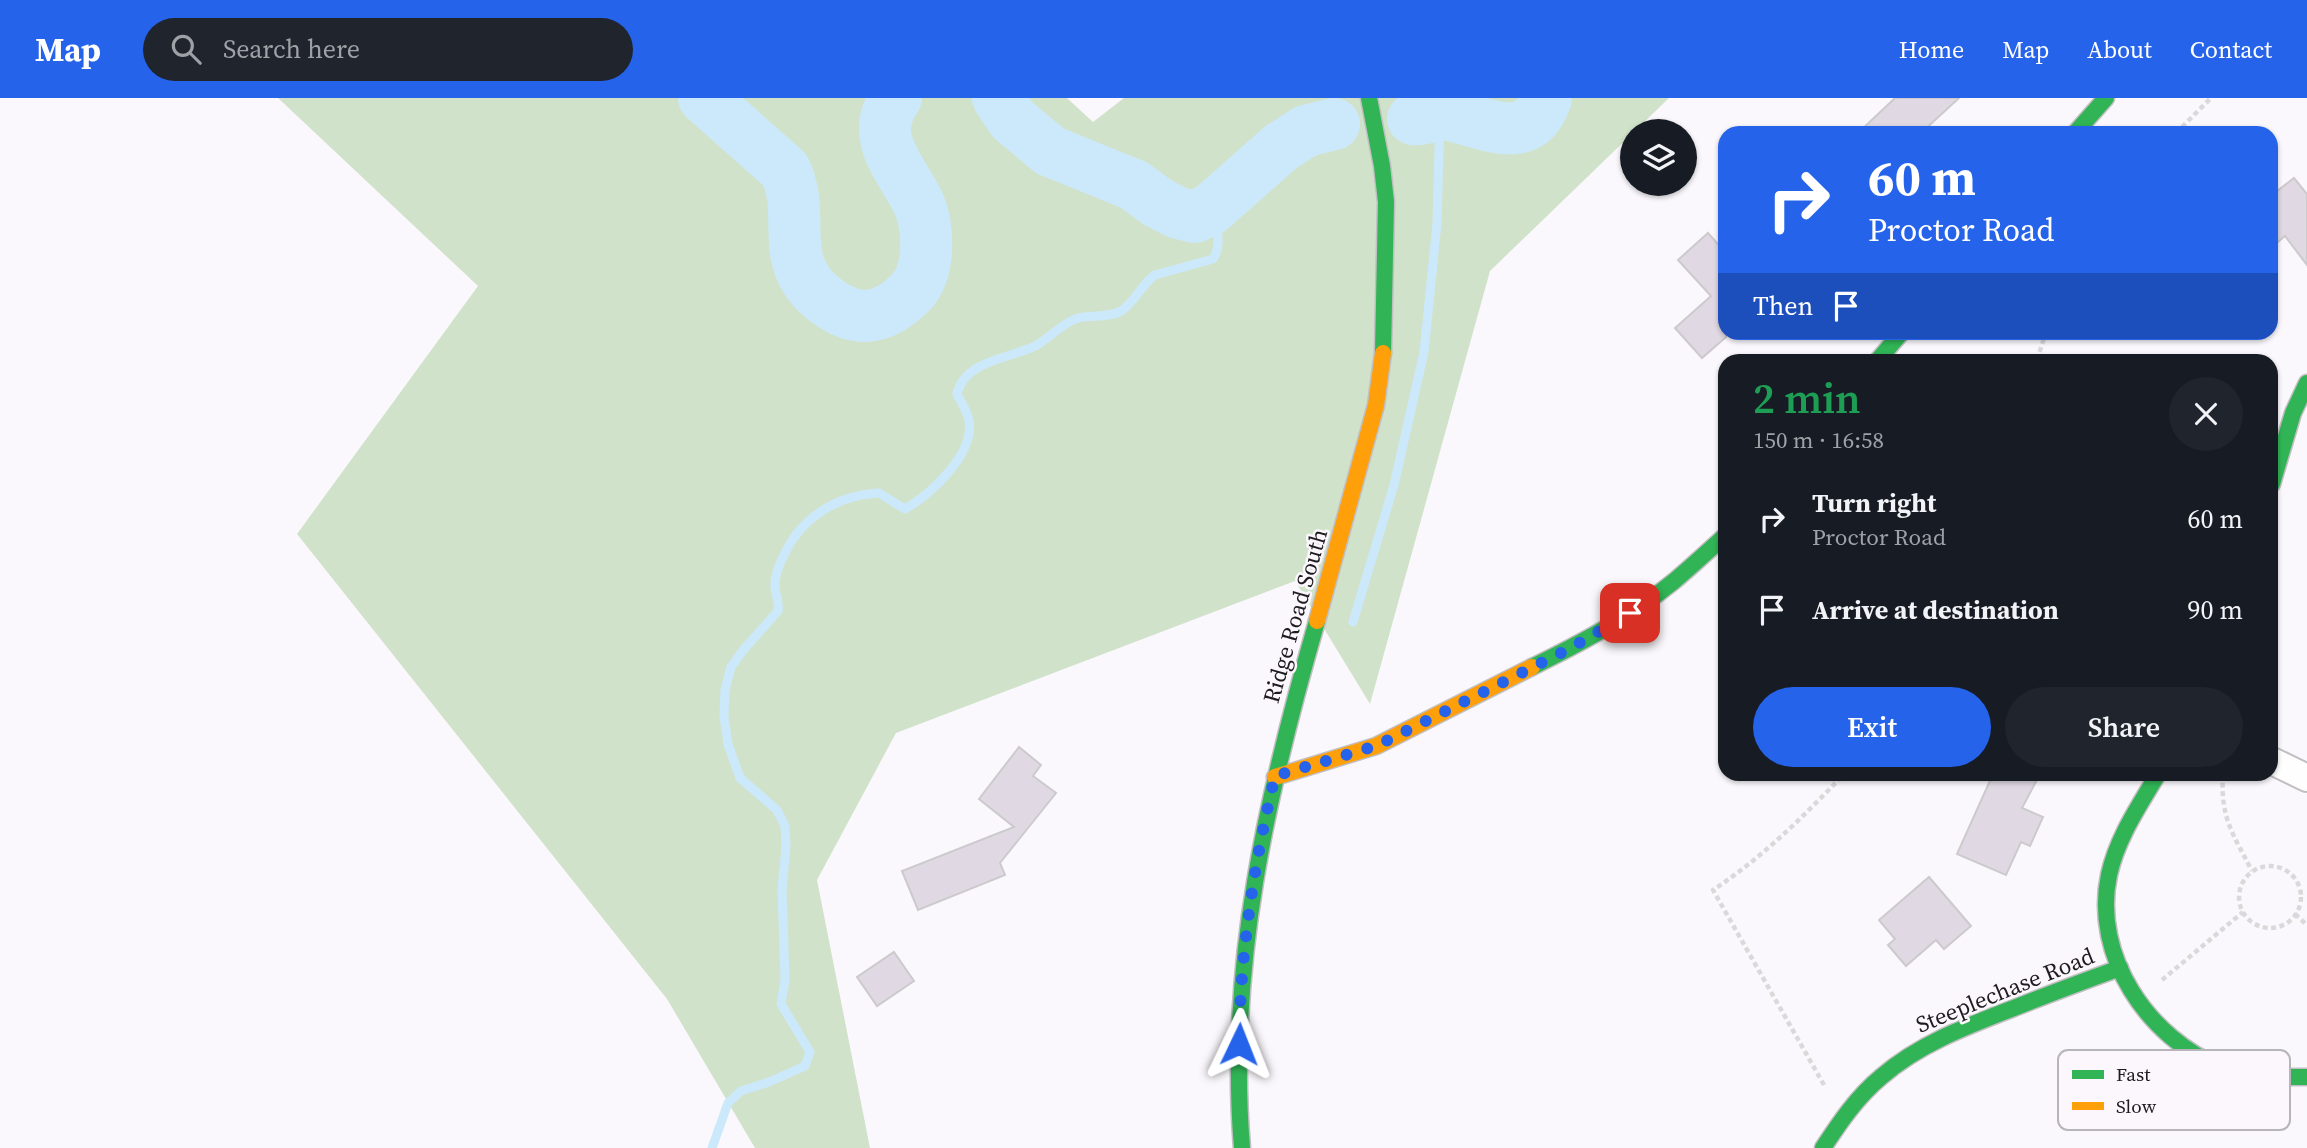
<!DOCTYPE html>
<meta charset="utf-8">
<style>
:root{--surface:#171b24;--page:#20242c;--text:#f1f3f6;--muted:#9ea1a6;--accent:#2563eb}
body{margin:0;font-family:"Source Serif 4",serif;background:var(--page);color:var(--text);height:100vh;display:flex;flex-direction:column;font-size:26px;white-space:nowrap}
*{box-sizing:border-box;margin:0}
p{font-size:23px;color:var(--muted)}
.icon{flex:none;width:38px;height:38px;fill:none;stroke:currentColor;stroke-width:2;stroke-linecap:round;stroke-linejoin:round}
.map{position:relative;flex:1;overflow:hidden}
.details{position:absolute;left:1718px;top:256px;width:560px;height:427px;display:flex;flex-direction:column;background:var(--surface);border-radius:21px;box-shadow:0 2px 5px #0004}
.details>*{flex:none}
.banner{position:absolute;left:1718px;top:28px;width:560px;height:214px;border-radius:21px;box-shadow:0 2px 5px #0004;background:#2563eb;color:#fff;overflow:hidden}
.fabs{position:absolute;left:1620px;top:21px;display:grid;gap:14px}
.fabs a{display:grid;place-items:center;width:77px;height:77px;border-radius:50%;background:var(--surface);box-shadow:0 2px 5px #0004;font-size:35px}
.pin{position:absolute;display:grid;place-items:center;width:60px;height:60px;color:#fff;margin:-30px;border-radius:14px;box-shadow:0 4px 10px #0006}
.me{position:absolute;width:77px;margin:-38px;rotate:2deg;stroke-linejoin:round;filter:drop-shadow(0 0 5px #0008)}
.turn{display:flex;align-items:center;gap:24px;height:147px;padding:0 35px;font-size:32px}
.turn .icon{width:91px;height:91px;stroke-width:2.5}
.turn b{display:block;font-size:49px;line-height:60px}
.then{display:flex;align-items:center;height:66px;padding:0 35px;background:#0003;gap:14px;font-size:26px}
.round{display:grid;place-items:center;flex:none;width:74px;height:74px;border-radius:37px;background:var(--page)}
.summary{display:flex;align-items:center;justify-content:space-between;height:119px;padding:0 35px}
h1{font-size:42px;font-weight:600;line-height:52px;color:#1e9e55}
.primary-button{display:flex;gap:14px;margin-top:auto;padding:14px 35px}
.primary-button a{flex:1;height:80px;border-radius:42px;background:var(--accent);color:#fff;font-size:28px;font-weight:600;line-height:80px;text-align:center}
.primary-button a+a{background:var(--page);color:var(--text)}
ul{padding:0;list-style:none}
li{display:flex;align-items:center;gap:21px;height:91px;padding:0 35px}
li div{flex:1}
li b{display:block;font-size:26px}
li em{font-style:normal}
header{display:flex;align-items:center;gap:42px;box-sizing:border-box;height:98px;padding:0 35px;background:var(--accent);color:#fff}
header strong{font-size:33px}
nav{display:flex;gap:38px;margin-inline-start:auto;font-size:24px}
.search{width:490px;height:63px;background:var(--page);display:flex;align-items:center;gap:18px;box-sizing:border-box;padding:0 24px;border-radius:38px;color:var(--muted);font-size:26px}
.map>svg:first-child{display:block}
.forest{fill:#d1e2ca}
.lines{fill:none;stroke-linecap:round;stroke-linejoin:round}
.stream{stroke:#cce9fc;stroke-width:9}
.river{stroke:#cce9fc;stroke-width:52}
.building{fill:#e0d9e3;stroke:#cccacd;stroke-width:2}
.street-casing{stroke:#c1bfc2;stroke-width:30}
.fast-casing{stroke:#c1bfc2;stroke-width:19}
.slow-casing{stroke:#c1bfc2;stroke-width:19}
.path{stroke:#d9d9da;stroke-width:4.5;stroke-dasharray:5 3.5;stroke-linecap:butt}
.street{stroke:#fefeff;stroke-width:26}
.fast{stroke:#30b455;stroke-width:16}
.slow{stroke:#ff9f0a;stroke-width:16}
.route{stroke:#2563eb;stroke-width:12;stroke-dasharray:0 21.6}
.labels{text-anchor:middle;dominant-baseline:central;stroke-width:5;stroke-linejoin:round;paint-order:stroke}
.street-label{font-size:23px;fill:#1d1c1e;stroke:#fbf7fd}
.key{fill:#fbf7fd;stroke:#b8b5ba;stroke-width:2}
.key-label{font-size:19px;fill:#1d1c1e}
</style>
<header>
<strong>Map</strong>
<div class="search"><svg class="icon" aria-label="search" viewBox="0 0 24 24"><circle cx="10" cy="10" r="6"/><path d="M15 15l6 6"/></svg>Search here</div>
<nav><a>Home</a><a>Map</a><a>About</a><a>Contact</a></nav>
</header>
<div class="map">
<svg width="2307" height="1050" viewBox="0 0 2307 1050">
<rect width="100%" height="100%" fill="#faf8fc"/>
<path class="forest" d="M278,0h789l26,24 31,-24h545l-179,173 -120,433 -75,-123 -399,152 -79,147 53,268h-115l-88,-149 -370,-465 181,-248z"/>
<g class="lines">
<g class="stream">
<path d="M1423,0v22"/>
<path d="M1353,524l41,-137 30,-133 13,-129 3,-110"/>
<path d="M712,1050l16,-45 13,-12 28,-9 36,-16 5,-14 -29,-48 4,-24 -3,-91 4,-42 -1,-21 -8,-16 -37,-32 -12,-34 -4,-28 1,-26 6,-23 13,-18 34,-38c2,-10 -4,-18 -3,-27 0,-9 4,-19 8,-27 17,-39 54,-62 96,-64l26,16c26,-15 70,-55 64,-89 -2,-9 -8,-18 -12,-26 8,-35 54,-35 80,-49 13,-8 27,-23 41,-27 14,-3 31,0 43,-7 14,-9 20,-26 34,-36l58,-16c9,-14 4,-35 -2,-50"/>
</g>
<g class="river">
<path d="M704,0l81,72c21,43 -6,83 30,121 11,11 21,18 36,23 24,7 45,-6 61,-23 10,-11 13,-26 14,-39 1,-18 -1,-36 -9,-52 -17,-33 -49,-65 -21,-102"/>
<path d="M998,0l15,22 37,31 84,34 23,17 21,11 17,4 16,-8 70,-62 25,-16 28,-7"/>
<path d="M1413,21c12,2 21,-6 31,-5 38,6 85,37 102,-16"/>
</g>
</g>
<g class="building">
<path d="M1895,0h64l-38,35h-63z"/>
<path d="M2294,80l13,16v71l-22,-29 -13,11v-52z"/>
<path d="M1708,135l18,20v84l-24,21 -27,-30 36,-32 -33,-36z"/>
<path d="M1019,649l22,18 -8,11 23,17 -56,70 5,12 -87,35 -16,-39 112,-44 -35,-28z"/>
<path d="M1993,676h47l-18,34 21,9 -13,29 -9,-4 -15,33 -49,-21z"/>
<path d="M1929,779l42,49 -27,23 -8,-9 -30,26 -18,-21 7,-6 -16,-19z"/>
<path d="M894,854l20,29 -37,25 -20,-29z"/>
</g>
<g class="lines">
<defs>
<path id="street" d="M2272,663l35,17"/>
<g id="fast">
<path d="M1369,0l13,68 4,36 -3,151"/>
<path d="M2075,35l31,-35"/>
<path d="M1878,262l24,-28"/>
<path d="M2272,386l21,-71 14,-30"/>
<path d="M1532,569c49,-24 98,-50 141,-85 18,-15 35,-31 53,-47"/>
<path d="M2158,676c-19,32 -41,64 -49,101 -17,81 39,163 113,193 27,10 57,9 85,9"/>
<path d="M1242,1050c-15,-181 25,-354 75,-527"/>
<path d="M1823,1050c17,-26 34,-51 58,-71 38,-33 86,-51 133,-69 35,-14 70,-27 106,-40"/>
</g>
<g id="slow">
<path d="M1317,523l59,-216 7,-52"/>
<path d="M1275,679l101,-31 156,-79"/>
</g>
</defs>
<use href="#street" class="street-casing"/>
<use href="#fast" class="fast-casing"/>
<use href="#slow" class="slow-casing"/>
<g class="path">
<path d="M2176,35l35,-35"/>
<path d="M2037,262l9,-28"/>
<path d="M2223,676c-3,44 10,60 29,97"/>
<circle cx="2270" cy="799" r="31"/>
<path d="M2295,816l12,11"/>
<path d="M2162,882l81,-68"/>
<path d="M1824,987l-111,-195c50,-33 90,-73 131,-116"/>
</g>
<use href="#street" class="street"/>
<use href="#fast" class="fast"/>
<use href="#slow" class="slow"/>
</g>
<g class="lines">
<path class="route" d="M1239,946c1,-89 15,-181 36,-268l101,-30 193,-97 61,-36"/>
</g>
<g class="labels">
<g class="street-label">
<text transform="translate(1295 518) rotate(-74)">Ridge Road South</text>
<text transform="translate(2005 892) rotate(-22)">Steeplechase Road</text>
</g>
</g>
<rect x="2058" y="952" width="232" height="80" rx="10" class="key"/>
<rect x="2072" y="972" width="32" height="9" fill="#30b455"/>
<rect x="2072" y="1004" width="32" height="8" fill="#ff9f0a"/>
<g class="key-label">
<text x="2116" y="983">Fast</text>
<text x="2116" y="1015">Slow</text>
</g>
</svg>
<div class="fabs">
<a><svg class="icon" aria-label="layers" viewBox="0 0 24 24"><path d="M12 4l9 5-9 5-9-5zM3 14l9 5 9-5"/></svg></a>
</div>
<div class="pin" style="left:1630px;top:515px;background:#d93025"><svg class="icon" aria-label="arrive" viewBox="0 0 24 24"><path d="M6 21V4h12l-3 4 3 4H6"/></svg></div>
<svg class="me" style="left:1239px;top:946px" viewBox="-20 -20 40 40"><path d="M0-17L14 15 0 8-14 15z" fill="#2563eb" stroke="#fff" stroke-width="4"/></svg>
<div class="banner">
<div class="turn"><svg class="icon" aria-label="right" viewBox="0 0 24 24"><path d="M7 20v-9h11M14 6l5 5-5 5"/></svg><div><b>60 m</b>Proctor Road</div></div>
<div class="then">Then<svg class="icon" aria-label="arrive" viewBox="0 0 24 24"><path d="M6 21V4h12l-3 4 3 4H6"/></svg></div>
</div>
<section class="details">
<div class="summary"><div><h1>2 min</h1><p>150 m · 16:58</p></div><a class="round"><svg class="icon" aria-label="close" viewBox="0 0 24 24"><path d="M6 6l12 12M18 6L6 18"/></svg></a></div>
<ul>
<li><svg class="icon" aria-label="right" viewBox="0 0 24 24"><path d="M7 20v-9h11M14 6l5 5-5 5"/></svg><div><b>Turn right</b><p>Proctor Road</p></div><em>60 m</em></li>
<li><svg class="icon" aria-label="arrive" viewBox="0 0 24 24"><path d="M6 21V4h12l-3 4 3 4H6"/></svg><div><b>Arrive at destination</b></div><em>90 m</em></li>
</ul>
<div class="primary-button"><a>Exit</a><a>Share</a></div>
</section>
</div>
